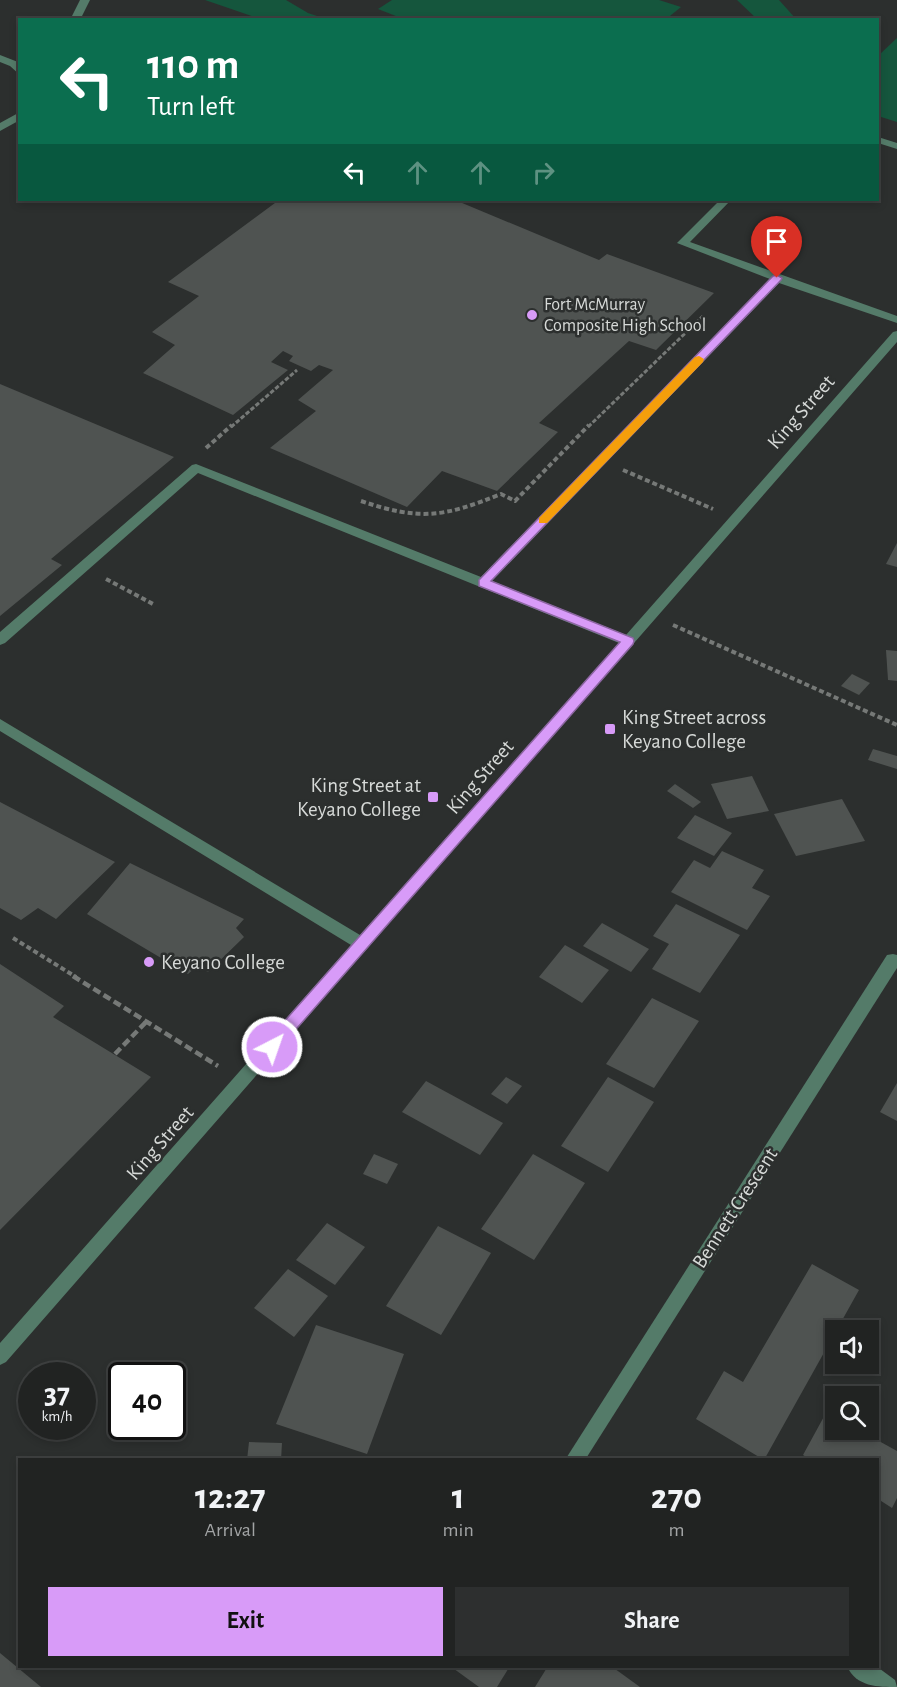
<!DOCTYPE html>
<style>
:root{--surface:#212322;--page:#2d2f2f;--text:#f1f3f6;--muted:#a2a4a5;--line:#3e4040;--accent:#d89bf8}
body{margin:0;font-family:"Alegreya Sans",sans-serif;background:var(--page);color:var(--text);height:100vh;display:flex;flex-direction:column;font-size:22px;white-space:nowrap}
*{box-sizing:border-box;margin:0}
p{font-size:20px;color:var(--muted)}
.icon{flex:none;width:33px;height:33px;fill:none;stroke:currentColor;stroke-width:2;stroke-linecap:round;stroke-linejoin:round}
.map{position:relative;flex:1;overflow:hidden}
.details{position:absolute;left:18px;top:1458px;width:861px;height:210px;display:flex;flex-direction:column;background:var(--surface);border-radius:0px;box-shadow:0 3px 9px #0003,0 0 0 2px var(--line)}
.details>*{flex:none}
.banner{position:absolute;left:18px;top:18px;width:861px;height:183px;border-radius:0px;box-shadow:0 3px 9px #0003,0 0 0 2px var(--line);background:#0b6e4f;color:#fff;overflow:hidden}
.fabs{position:absolute;left:825px;top:1320px;display:grid;gap:12px}
.fabs a{display:grid;place-items:center;width:54px;height:54px;border-radius:0px;background:var(--surface);box-shadow:0 3px 9px #0003,0 0 0 2px var(--line);font-size:30px}
.speed{position:absolute;left:18px;top:1362px;display:flex;gap:12px;font-size:30px;font-weight:700;text-align:center}
.speed>*{display:grid;place-content:center;width:78px;height:78px;border-radius:50%;background:var(--surface);box-shadow:0 3px 9px #0003,0 0 0 2px var(--line);line-height:1}
.speed small{font-size:15px;font-weight:400}
.speed .limit{border:3px solid #111;border-radius:9px;background:#fff;color:#111}
.pin{position:absolute;display:grid;place-items:center;width:51px;height:51px;color:#fff;margin:-62px -26px;border-radius:50% 50% 50% 0;rotate:-45deg;box-shadow:0 0 6px #0007}
.pin .icon{rotate:45deg}
.me{position:absolute;width:66px;margin:-33px;rotate:41deg;stroke-linejoin:round;filter:drop-shadow(0 0 4px #0008)}
.turn{display:flex;align-items:center;gap:21px;height:126px;padding:0 30px;font-size:27px}
.turn .icon{width:78px;height:78px;stroke-width:2.5}
.turn b{display:block;font-size:42px;line-height:51px}
.lanes{display:flex;align-items:center;height:57px;padding:0 30px;background:#0003;justify-content:center;gap:30px;direction:ltr}
.lanes .off{opacity:.35}
.eta{display:flex;justify-content:space-evenly;align-items:center;height:102px;text-align:center}
.eta b{font-size:36px;font-weight:600;line-height:42px}
.cta{display:flex;gap:12px;margin-top:auto;padding:12px 30px}
.cta a{flex:1;height:69px;border-radius:0px;background:var(--accent);color:#111;font-size:24px;font-weight:600;line-height:69px;text-align:center}
.cta a+a{background:var(--page);color:var(--text)}
.map>svg:first-child{display:block}
.green{fill:#15563d}
.building{fill:#4f5351}
.lines{fill:none;stroke-linecap:round;stroke-linejoin:round}
.path-far2{stroke:#767977;stroke-width:3;stroke-dasharray:4.5 2;stroke-linecap:butt}
.path-far1{stroke:#767977;stroke-width:4;stroke-dasharray:5 3;stroke-linecap:butt}
.path{stroke:#767977;stroke-width:4.5;stroke-dasharray:8 4;stroke-linecap:butt}
.minor{fill:#547b69;fill-rule:evenodd}
.route{fill:#d89bf8;stroke:#8c65a1;stroke-width:1.5}
.slow{fill:#f59e0b}
.poi-dot{fill:#d89bf8;stroke:#2c2f2e;stroke-width:2}
.labels{text-anchor:middle;dominant-baseline:central;stroke-width:5;stroke-linejoin:round;paint-order:stroke}
.far-poi-label{font-size:18px;fill:#d6d9d7;stroke:#2c2f2e;text-anchor:start}
.street-label{font-size:21px;fill:#d6d9d7;stroke:#2c2f2e}
.poi-label{font-size:21px;fill:#d6d9d7;stroke:#2c2f2e;text-anchor:start}
</style>
<div class="map">
<svg width="897" height="1687" viewBox="0 0 897 1687">
<rect width="100%" height="100%" fill="#2c2f2e"/>
<g class="green">
<path d="M205,0h81l22,13 18,6h-66z"/>
<path d="M392,0h267l22,7 -16,13h-259l-28,-11z"/>
<path d="M737,0h42l17,19h-39z"/>
<path d="M897,38v84l-19,-6v-60z"/>
</g>
<g class="building">
<path d="M279,200h176l144,60 8,-6 107,39 -58,57 -27,-9 -90,82 19,9 -61,59 -55,-20 -35,36 -137,-59 46,-37 -18,-11 35,-30 -14,-5 -8,6 -22,-10 4,-5 -10,-5 -12,11 17,8 -55,45 -90,-42 32,-28 -23,-13 47,-36 -31,-14z"/>
<path d="M0,384l174,73 -123,102 11,6 -62,51z"/>
<path d="M897,543v24l-11,-3z"/>
<path d="M886,650l11,1v30l-9,-1z"/>
<path d="M852,674l18,9 -11,12 -18,-9z"/>
<path d="M873,749l24,7v13l-29,-9z"/>
<path d="M752,776l17,35 -42,8 -16,-35z"/>
<path d="M675,784l26,18 -8,6 -26,-17z"/>
<path d="M842,799l23,42 -69,15 -22,-42z"/>
<path d="M0,802l115,60 -59,57 -18,-11 -17,12 -21,-12z"/>
<path d="M695,815l37,18 -18,23 -37,-18z"/>
<path d="M722,851l42,19 -12,18 18,8 -23,34 -76,-38 23,-32 16,8z"/>
<path d="M130,863l114,56 -8,9 8,9 -36,35 -11,-6 -9,8 -101,-60z"/>
<path d="M676,904l64,31 -40,58 -48,-24 17,-25 -16,-8z"/>
<path d="M602,923l47,26 -18,23 -48,-26z"/>
<path d="M565,945l44,25 -27,33 -43,-26z"/>
<path d="M0,964l64,42 -11,11 98,60 -151,153z"/>
<path d="M652,998l47,23 -45,67 -48,-24z"/>
<path d="M506,1077l16,9 -15,18 -16,-10z"/>
<path d="M608,1077l46,25 -46,70 -47,-26z"/>
<path d="M426,1081l77,42 -23,32 -78,-43z"/>
<path d="M897,1083v38l-17,-9z"/>
<path d="M374,1154l24,10 -11,20 -24,-10z"/>
<path d="M533,1154l52,29 -51,77 -53,-31z"/>
<path d="M327,1223l38,24 -30,38 -39,-25z"/>
<path d="M438,1226l53,27 -50,82 -55,-29z"/>
<path d="M812,1264l47,26 -95,170 -68,-41 28,-48 19,11z"/>
<path d="M288,1269l40,27 -34,41 -40,-29z"/>
<path d="M316,1325l88,29 -37,100 -91,-30z"/>
<path d="M827,1411l9,5v14h23l38,21v47l-5,10 -14,-9v-39h-67l-8,-5z"/>
<path d="M249,1442l33,1 -1,17h-34z"/>
<path d="M0,1653l41,34h-41z"/>
<path d="M450,1666h60l-13,21h-18z"/>
<path d="M548,1666h63l29,21h-105z"/>
</g>
<g class="lines">
<g class="path-far2">
<path d="M231,427l66,-57"/>
<path d="M588,427l115,-111"/>
</g>
<g class="path-far1">
<path d="M206,448l26,-23"/>
<path d="M623,470l90,39"/>
<path d="M361,501c59,20 83,16 140,-7l14,7 74,-76"/>
<path d="M106,579l47,25"/>
<path d="M673,625l224,100"/>
<path d="M13,938l63,39"/>
</g>
<g class="path">
<path d="M73,976l145,90"/>
<path d="M115,1054l31,-32"/>
</g>
<g class="minor">
<path d="M80,0h10l-10,20h-10z"/>
<path d="M0,55l18,7 2,13 -10,-9 -10,-4z"/>
<path d="M20,112v8l-20,11v-8z"/>
<path d="M878,137l19,6v6l-19,-6z"/>
<path d="M720,200h11l-41,42 207,74v7l-118,-40 -287,298 134,54 267,-303 4,-1v11l-891,1020 -6,3v-22l351,-398 -351,-214v-12l360,216 259,-292 -421,-170 -193,170 -5,2v-13l192,-167 4,-1 285,113 289,-298 -93,-36z"/>
<path d="M893,954l4,1v13l-312,492h-20l322,-505z"/>
<path d="M847,1666h29l19,14 2,7c-19,0 -41,0 -50,-21z"/>
</g>
</g>
<path class="route" d="M777,275l5,3 -1,2 -290,301 142,57 1,3 -1,3 -356,407 -5,2 -6,-2 -2,-4 2,-5 354,-400 -141,-56v-6l294,-304z"/>
<path class="slow" d="M699,356l5,3 -1,3 -156,161h-8v-5l156,-161z"/>
<g class="poi-dot">
<circle cx="532" cy="315" r="6"/>
<rect x="604" y="723" width="12" height="12" rx="3"/>
<rect x="427" y="791" width="12" height="12" rx="3"/>
<circle cx="149" cy="962" r="6"/>
</g>
<g class="labels">
<g class="far-poi-label">
<text x="544" y="305">Fort McMurray<tspan x="544" dy="21">Composite High School</tspan></text>
</g>
<g class="street-label">
<text transform="translate(801 412) rotate(-49)">King Street</text>
<text transform="translate(480 777) rotate(-49)">King Street</text>
<text transform="translate(160 1143) rotate(-49)">King Street</text>
<text transform="translate(735 1208) rotate(-57)">Bennett Crescent</text>
</g>
<g class="poi-label">
<text x="622" y="717">King Street across<tspan x="622" dy="24">Keyano College</tspan></text>
<text x="421" y="785" text-anchor="end">King Street at<tspan x="421" dy="24">Keyano College</tspan></text>
<text x="161" y="962">Keyano College</text>
</g>
</g>
</svg>
<div class="fabs">
<a><svg class="icon" aria-label="sound" viewBox="0 0 24 24"><path d="M4 9h4l5-4v14l-5-4H4zM17 9q2 3 0 6"/></svg></a>
<a><svg class="icon" aria-label="search" viewBox="0 0 24 24"><circle cx="10" cy="10" r="6"/><path d="M15 15l6 6"/></svg></a>
</div>
<div class="speed"><div>37<small>km/h</small></div><div class="limit">40</div></div>
<div class="pin" style="left:777px;top:278px;background:#d93025"><svg class="icon" aria-label="arrive" viewBox="0 0 24 24"><path d="M6 21V4h12l-3 4 3 4H6"/></svg></div>
<svg class="me" style="left:272px;top:1047px" viewBox="-20 -20 40 40"><circle r="17" fill="#d89bf8" stroke="#fff" stroke-width="3"/><path d="M0-11L8 9 0 5-8 9z" fill="#fff"/></svg>
<div class="banner">
<div class="turn"><svg class="icon" aria-label="left" viewBox="0 0 24 24"><path d="M17 20v-9H6M10 6l-5 5 5 5"/></svg><div><b>110 m</b>Turn left</div></div>
<div class="lanes"><svg class="icon" aria-label="left" viewBox="0 0 24 24"><path d="M17 20v-9H6M10 6l-5 5 5 5"/></svg><svg class="icon off" aria-label="ahead" viewBox="0 0 24 24"><path d="M12 20V5M6 11l6-6 6 6"/></svg><svg class="icon off" aria-label="ahead" viewBox="0 0 24 24"><path d="M12 20V5M6 11l6-6 6 6"/></svg><svg class="icon off" aria-label="right" viewBox="0 0 24 24"><path d="M7 20v-9h11M14 6l5 5-5 5"/></svg></div>
</div>
<section class="details">
<div class="eta">
<div><b>12:27</b><p>Arrival</p></div>
<div><b>1</b><p>min</p></div>
<div><b>270</b><p>m</p></div>
</div>
<div class="cta"><a>Exit</a><a>Share</a></div>
</section>
</div>
